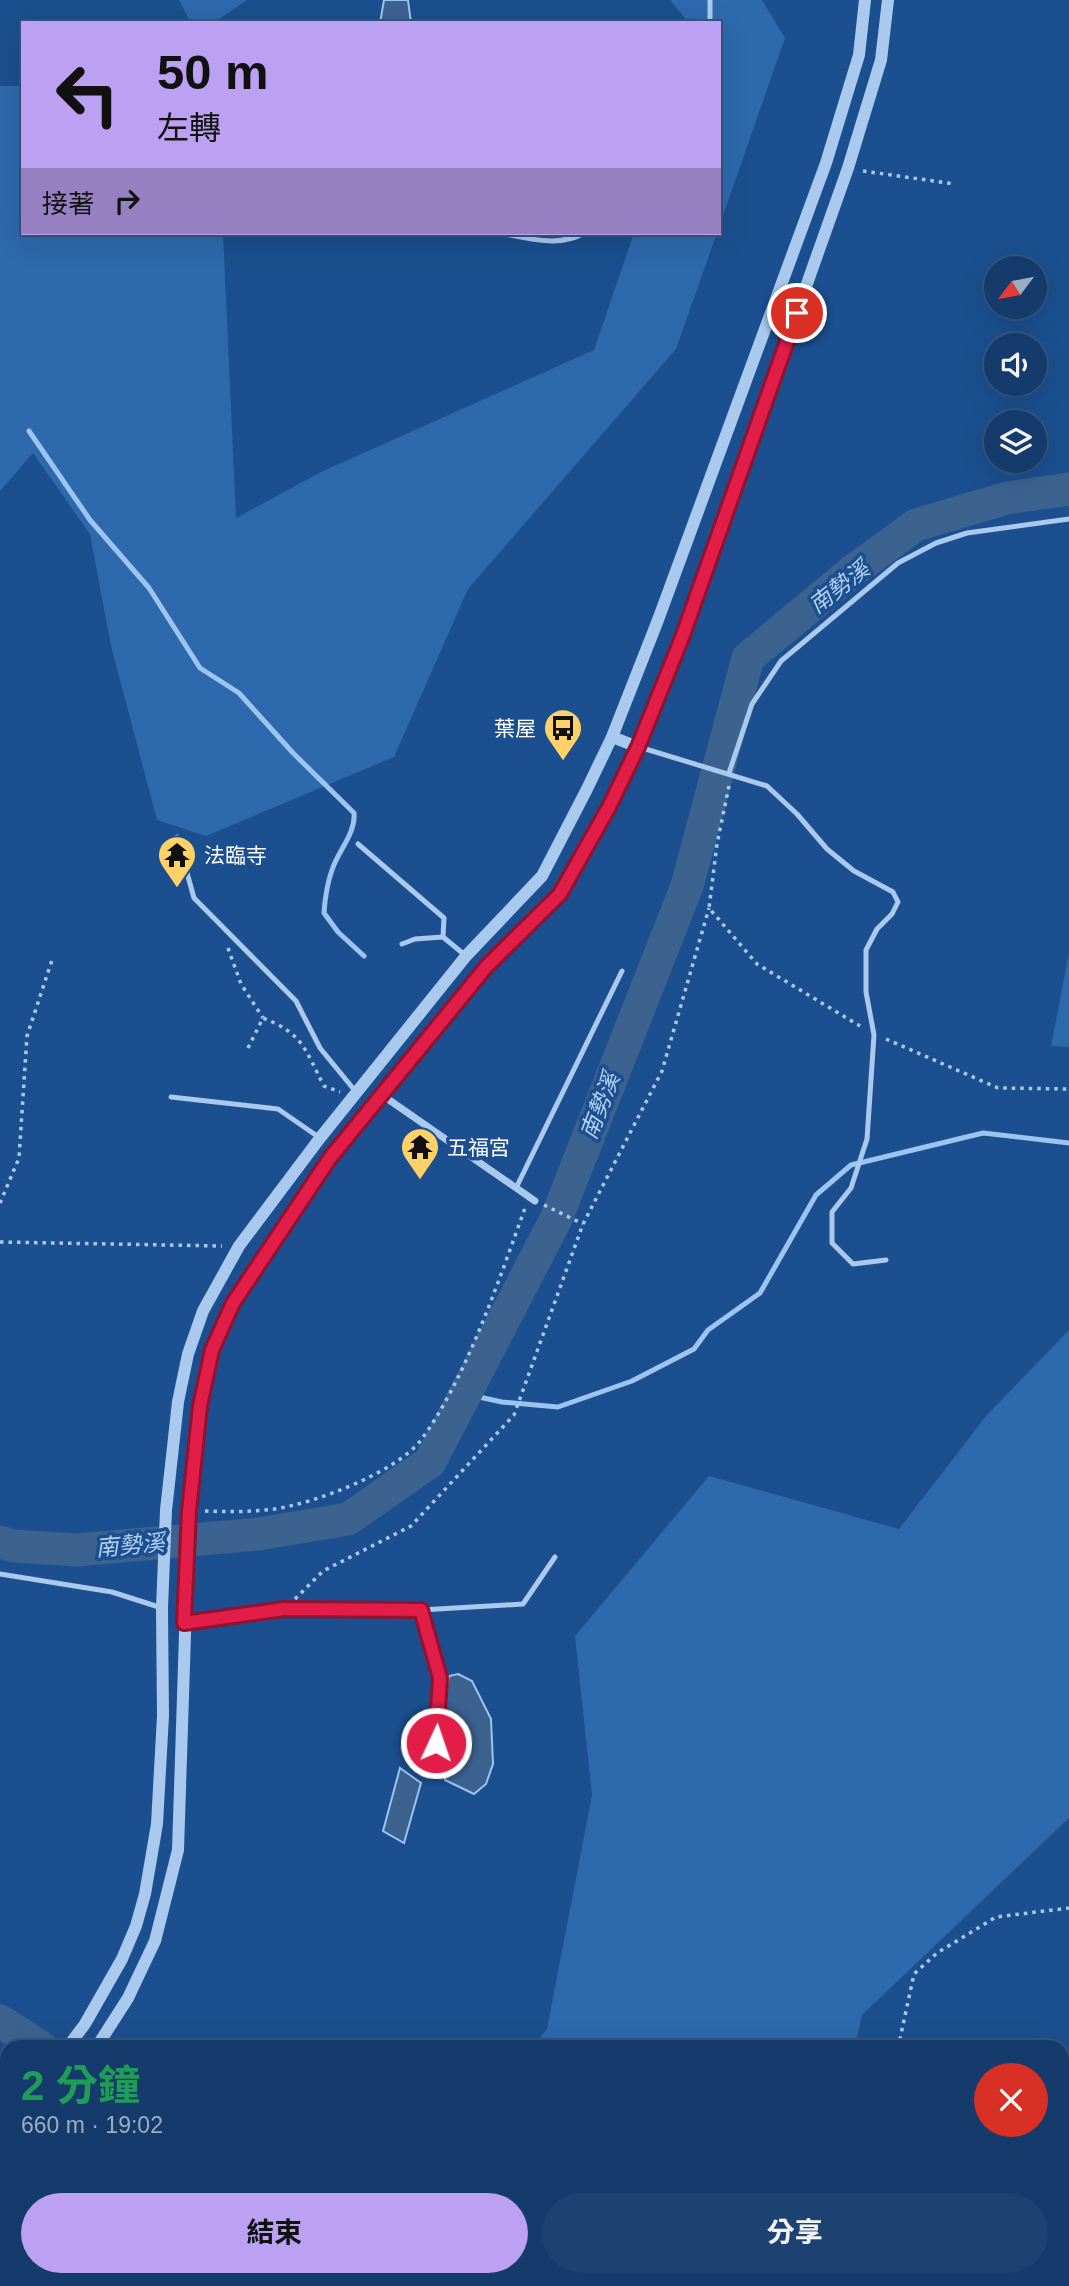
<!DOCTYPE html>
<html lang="zh-TW">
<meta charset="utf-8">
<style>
:root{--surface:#143b6b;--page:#1d4271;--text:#f1f3f6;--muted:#9dadc1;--line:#33557e;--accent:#bca0f2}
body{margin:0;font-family:Arial,"Noto Sans TC",sans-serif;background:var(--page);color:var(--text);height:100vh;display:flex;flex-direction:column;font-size:26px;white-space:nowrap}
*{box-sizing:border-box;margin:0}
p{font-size:23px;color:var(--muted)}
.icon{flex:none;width:38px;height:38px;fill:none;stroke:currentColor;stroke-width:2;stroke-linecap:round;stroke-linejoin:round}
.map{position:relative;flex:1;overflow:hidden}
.drawer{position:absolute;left:0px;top:2040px;width:1069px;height:247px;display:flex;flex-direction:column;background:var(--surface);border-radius:21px 21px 0 0;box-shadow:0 7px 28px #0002,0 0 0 2px var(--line)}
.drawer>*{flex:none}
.banner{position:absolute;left:21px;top:21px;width:700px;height:214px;border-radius:0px;box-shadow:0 7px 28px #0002,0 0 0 2px var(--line);background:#bca0f2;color:#111;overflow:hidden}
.needle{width:46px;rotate:238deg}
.tools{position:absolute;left:984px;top:256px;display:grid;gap:14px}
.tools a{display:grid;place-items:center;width:63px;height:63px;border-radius:50%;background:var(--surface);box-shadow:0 7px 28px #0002,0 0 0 2px var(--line);font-size:35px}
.pin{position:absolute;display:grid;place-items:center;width:60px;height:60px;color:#fff;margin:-30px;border:4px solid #fff;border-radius:50%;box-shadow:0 2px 7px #0007}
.me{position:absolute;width:77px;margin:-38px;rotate:3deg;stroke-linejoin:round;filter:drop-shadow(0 0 5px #0008)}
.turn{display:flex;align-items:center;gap:24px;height:147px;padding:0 21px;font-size:32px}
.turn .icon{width:91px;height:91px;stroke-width:2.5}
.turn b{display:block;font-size:49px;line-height:60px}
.then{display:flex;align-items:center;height:66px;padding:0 21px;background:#0003;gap:14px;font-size:26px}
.round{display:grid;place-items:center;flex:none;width:74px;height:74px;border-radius:37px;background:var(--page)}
.overview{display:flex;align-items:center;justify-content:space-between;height:119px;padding:0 21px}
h1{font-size:42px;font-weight:700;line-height:52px;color:#1e9e55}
.cta{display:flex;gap:14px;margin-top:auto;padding:14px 21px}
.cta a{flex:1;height:80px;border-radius:42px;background:var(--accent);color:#111;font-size:28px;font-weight:700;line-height:80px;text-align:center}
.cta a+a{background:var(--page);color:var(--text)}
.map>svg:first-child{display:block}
.green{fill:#2e69ad}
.water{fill:#3c6290;stroke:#9cc4f0;stroke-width:2}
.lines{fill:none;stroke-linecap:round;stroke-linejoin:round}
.stream{stroke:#9cc4f0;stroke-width:5}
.river{stroke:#3c6290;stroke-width:33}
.path{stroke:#a9c9ee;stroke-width:3.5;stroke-dasharray:3.5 5;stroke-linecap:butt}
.service{stroke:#a9c9ee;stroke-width:5}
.minor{stroke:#a9c9ee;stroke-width:7}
.tertiary{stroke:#a9c9ee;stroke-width:12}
.route-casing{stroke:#92132f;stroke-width:18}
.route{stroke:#e11d48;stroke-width:12}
.labels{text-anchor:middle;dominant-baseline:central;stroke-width:7;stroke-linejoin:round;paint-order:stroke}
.poi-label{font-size:21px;fill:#fff;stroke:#1b4f8f;text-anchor:start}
.water-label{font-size:23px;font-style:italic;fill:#b5d3f5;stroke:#1b4f8f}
</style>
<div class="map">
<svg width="1069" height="2286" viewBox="0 0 1069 2286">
<rect width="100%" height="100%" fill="#1b4f8f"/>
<g class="green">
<path d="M179,0h68l-34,23h-22z"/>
<path d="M670,0h92l23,38 -66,189v-204h-30z"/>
<path d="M0,86h23v147h200l13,285 85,-46 273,-122 40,-117h83l-41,116 -208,240 -74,168 -188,79 -49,-16 -46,-174 -21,-112 -57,-81 -33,38z"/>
<path d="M1069,953v94l-18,-1z"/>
<path d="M1069,1330v488l-207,197 -7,32h-323l15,-18 45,-234 -17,-159 134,-160 190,53 87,-113z"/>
<path d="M302,2280h509l-1,6h-510z"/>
</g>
<g class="water">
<path d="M384,0h24l3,23h-31z"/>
<path d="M458,1674l14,7 19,38 2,45 -7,20 -12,10 -29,-14v-86l4,-18z"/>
<path d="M400,1768l21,15 -17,60 -21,-12z"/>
</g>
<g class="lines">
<g class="stream">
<path d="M29,431l61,89 59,68 51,80 39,25 54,60 61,60c2,20 -16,38 -22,57 -5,14 -7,28 -8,43l14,19 26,24"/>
<path d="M465,1394l37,8 56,5 74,-26 62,-32 14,-19 52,-37 56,-98 35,-30 132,-32 86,10"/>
</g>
<g class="river">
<path d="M0,1542l14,4 62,4 183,-16 89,-15 82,-57 126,-243 131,-333 61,-228 106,-88 62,-45 91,-27 62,-9"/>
<path d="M0,2021l42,27"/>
<path d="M274,2286l1,-6"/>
</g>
<g class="path">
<path d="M863,171l92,13"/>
<path d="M729,786l-12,58 -8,64 48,56 103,62"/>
<path d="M228,948l13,36 22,34"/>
<path d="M886,1039l112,49 71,1"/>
<path d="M248,1048l15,-30c41,16 42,32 61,68l16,6"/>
<path d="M0,1203l19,-45 8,-122 26,-79"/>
<path d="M544,1205l39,19"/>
<path d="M0,1242l222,4"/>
<path d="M205,1511c23,1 46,1 69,-2 39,-5 123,-37 147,-69 45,-61 78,-160 104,-232"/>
<path d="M295,1599l28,-28 88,-45 103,-111 69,-191 79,-153 47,-163"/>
<path d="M898,2048l16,-74 23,-21 59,-36 73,-9"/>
<path d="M1062,2241l7,-35"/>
<path d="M1057,2280v6"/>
<path d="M890,2286l1,-6"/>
</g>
<g class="service">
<path d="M710,0v23"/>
<path d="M500,233c27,5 59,15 84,0"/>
<path d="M639,747l128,39 30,28 30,35 27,22 39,21 5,10 -6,12 -15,15 -11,21v42l8,43 -7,104 -16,49 -19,24v31l21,21 33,-4"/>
<path d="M729,773l23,-69 29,-43 117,-98 38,-20 31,-10 102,-14"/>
<path d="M177,837l17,61 102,103 24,47 36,44"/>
<path d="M358,844l86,74 -1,19 23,19"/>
<path d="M402,944l13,-5 28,-2"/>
<path d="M171,1097l107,12 42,29"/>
<path d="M516,1188l106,-217"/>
<path d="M0,1574l112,18 50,16"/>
<path d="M421,1610l102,-6 32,-47"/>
<path d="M187,1623l97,-14 137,1 19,68 -5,87"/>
</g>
<path class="minor" d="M382,1095l153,106"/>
<g class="tertiary">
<path d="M612,737l26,10"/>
<path d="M67,2048l18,-24 37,-65 14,-33 9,-32 12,-70 6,-108 -1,-108 4,-98 12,-108 10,-48 15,-43 36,-65 81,-108 146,-182 76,-80 45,-87 25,-52 46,-117 168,-457 33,-108 6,-55"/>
<path d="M96,2048l32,-50 27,-57 23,-91 11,-339 11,-105 12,-56 21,-47 97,-145 157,-192 73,-72 49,-87 29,-60 45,-113 165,-466 33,-108 7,-60"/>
<path d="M0,2125l7,-8"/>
<path d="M0,2158l7,-7"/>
</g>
</g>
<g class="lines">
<defs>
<path id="route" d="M436,1743l4,-65 -19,-68 -137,-1 -100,14 5,-112 11,-105 12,-56 21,-47 97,-145 157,-192 73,-72 49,-87 29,-60 45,-112 114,-322"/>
</defs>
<use href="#route" class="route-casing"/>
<use href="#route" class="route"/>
</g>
<defs>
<symbol id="bus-pin" viewBox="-11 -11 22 30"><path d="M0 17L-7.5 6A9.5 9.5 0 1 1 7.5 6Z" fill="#ffd166" stroke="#1b4f8f"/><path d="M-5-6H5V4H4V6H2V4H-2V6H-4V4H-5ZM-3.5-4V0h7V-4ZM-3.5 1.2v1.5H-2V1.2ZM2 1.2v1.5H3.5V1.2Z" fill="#111"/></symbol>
<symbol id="temple-pin" viewBox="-11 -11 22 30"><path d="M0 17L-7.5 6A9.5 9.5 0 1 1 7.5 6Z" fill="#ffd166" stroke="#1b4f8f"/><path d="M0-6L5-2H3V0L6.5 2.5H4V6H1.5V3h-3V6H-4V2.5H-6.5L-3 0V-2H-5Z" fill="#111"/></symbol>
</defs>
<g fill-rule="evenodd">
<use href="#bus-pin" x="541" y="706" width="44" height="60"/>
<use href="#temple-pin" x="155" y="833" width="44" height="60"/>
<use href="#temple-pin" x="398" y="1125" width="44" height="60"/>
</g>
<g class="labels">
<g class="poi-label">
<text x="536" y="728" text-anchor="end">葉屋</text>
<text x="204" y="855">法臨寺</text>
<text x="447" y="1147">五福宮</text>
</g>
<g class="water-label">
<text transform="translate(839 587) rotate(-38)">南勢溪</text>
<text transform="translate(600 1106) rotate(-69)">南勢溪</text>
<text transform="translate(130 1545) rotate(-5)">南勢溪</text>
</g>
</g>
</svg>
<div class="tools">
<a><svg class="needle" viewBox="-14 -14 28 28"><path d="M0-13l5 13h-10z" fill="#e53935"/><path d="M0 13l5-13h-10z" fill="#9dadc1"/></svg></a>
<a><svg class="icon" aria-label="sound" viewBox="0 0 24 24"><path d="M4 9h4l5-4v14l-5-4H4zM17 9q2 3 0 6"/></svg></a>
<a><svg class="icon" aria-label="layers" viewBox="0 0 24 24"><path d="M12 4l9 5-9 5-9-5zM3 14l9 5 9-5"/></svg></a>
</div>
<div class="pin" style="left:797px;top:313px;background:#d93025"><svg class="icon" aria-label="arrive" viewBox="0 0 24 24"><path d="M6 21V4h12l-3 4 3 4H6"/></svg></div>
<svg class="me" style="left:436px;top:1743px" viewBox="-20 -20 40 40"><circle r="17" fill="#e11d48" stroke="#fff" stroke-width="3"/><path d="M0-11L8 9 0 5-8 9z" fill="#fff"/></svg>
<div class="banner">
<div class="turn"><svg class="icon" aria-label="left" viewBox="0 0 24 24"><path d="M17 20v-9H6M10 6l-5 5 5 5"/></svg><div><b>50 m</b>左轉</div></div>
<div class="then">接著<svg class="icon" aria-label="right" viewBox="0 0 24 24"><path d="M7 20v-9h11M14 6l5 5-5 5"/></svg></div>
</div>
<section class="drawer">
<div class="overview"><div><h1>2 分鐘</h1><p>660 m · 19:02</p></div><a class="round" style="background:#d93025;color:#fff"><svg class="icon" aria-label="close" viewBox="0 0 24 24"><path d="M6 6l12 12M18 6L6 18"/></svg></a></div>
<div class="cta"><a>結束</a><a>分享</a></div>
</section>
</div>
